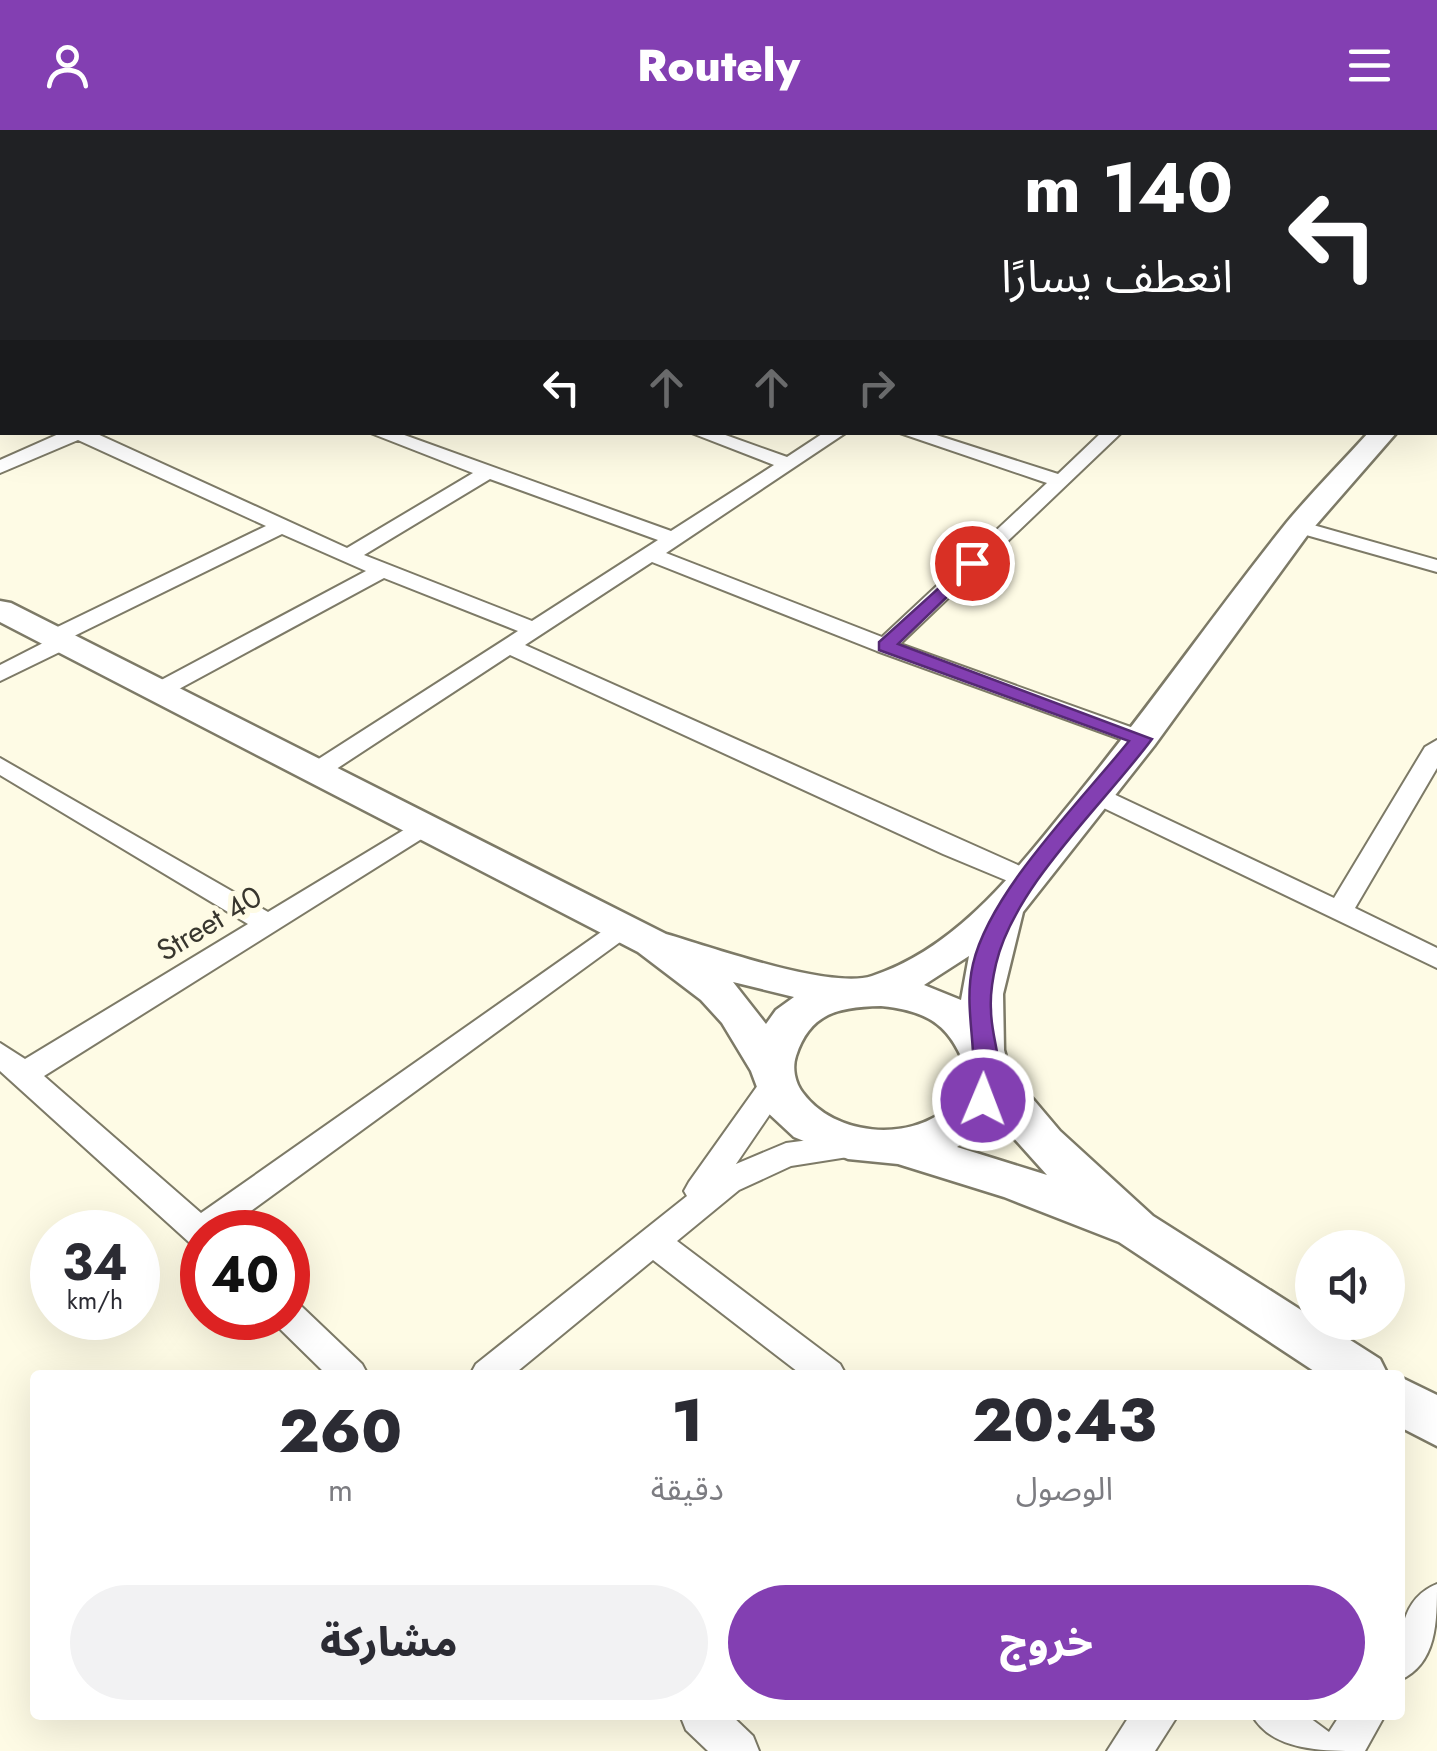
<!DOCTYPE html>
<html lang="ar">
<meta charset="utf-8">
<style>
:root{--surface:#fff;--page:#f2f2f3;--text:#2b2b33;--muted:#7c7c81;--accent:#833fb2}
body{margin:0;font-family:Jost,"Noto Sans Arabic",sans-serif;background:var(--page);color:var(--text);direction:rtl;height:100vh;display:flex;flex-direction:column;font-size:38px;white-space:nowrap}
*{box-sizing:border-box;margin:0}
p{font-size:32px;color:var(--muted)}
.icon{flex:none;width:55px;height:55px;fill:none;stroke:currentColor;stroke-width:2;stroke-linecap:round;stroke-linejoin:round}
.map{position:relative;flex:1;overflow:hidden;direction:ltr}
.sheet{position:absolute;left:30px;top:1240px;width:1375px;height:350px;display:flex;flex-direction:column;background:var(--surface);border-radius:10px;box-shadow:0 10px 40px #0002;direction:rtl}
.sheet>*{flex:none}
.guide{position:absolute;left:0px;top:0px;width:1438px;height:305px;box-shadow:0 10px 40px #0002;direction:rtl;background:#202124;color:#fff;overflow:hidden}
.tools{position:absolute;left:1295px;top:1100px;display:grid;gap:20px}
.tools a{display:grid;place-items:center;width:110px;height:110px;border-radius:50%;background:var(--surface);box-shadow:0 10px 40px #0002;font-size:50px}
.speed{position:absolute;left:30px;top:1080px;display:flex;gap:20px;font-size:50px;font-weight:700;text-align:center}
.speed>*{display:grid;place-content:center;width:130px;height:130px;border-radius:50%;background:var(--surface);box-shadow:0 10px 40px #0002;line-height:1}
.speed small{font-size:25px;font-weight:400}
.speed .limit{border:15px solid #d22;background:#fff;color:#111}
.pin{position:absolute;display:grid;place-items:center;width:85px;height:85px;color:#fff;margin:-42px;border:5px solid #fff;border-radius:50%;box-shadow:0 2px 10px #0007}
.me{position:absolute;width:110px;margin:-55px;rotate:1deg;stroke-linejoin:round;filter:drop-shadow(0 0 8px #0008)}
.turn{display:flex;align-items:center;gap:35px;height:210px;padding:0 40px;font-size:45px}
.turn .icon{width:130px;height:130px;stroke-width:2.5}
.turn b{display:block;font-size:70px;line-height:85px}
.lanes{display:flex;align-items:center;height:95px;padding:0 40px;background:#0003;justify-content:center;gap:50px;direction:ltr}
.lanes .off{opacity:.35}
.eta{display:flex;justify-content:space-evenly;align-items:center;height:170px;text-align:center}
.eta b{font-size:60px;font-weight:800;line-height:70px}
.cta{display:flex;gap:20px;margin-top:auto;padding:20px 40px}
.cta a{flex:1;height:115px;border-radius:60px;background:var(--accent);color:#fff;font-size:40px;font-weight:800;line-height:115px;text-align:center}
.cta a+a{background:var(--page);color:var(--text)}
header{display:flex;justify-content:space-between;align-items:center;height:130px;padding:0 40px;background:var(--accent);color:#fff;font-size:45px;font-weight:800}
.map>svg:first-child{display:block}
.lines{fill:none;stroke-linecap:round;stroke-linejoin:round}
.street-casing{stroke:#7d7a67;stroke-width:4}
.secondary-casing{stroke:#7d7a67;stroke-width:5}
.street{fill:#fff;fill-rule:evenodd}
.secondary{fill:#fff;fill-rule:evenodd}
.route{fill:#833fb2;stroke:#552974;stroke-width:2.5}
.labels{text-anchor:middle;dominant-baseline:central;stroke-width:10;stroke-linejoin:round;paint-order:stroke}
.street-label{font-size:30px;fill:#38362e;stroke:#fefbe5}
</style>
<header><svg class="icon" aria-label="menu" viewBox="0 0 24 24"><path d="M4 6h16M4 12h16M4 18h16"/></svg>Routely<svg class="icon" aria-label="person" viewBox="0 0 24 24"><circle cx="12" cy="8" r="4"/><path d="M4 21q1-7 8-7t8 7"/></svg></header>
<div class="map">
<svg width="1437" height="1621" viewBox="0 0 1437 1621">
<rect width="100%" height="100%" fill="#fefbe5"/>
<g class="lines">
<defs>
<g id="street">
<path d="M98,0h20l2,2h-20z"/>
<path d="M305,0h21l2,2h-21z"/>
<path d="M484,0h24l2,2h-24z"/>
<path d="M734,0h23l2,2h-23z"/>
<path d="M1261,0h27l2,2h-27z"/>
<path d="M0,25l2,1v8h-2z"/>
<rect x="1435" y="45" width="2" height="8"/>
<path d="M0,105l2,1v10l-2,-1z"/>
<path d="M2,171v10l-2,1v-10z"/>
<rect x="1435" y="189" width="2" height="10"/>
<path d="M0,199l2,1v10h-2z"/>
<path d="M63,302h30l254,116 126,-75 -105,-41h28l275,99 103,-66 -85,-33h28l70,25 38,-25h22l-181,121 216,84 165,-154 -150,-51h30l131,42 44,-42h20l-222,212 250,90 4,5 -12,7 -8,-2 -257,-93 -225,-89 -127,83 513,229 4,6 -4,6h-18l-77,-32 -433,-199 -186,122h-18l-3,-5 3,-5 212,-136 -134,-53 -218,118h-16l-4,-5 4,-5 216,-115 -84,-37 -212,104v9l-70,34v-16l45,-23 -3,-4 3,-5 221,-107 -188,-86 -78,33v-13zM490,349l168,61 -126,81 -168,-66z"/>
<path d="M1299,391l138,39v12l-145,-41v-8z"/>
<path d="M1437,610v28l-82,140 82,40v20l-350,-168 -3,-5 12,-8 9,3 229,108 91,-151z"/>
<path d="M0,628l268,154 149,-90 9,-2 13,8 -395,248 157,137 413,-290h20l4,6 -416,303h-20v15l-12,-4 -190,-172v-28l25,16 223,-135 -248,-149z"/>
<path d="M774,945l11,3 4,8 -53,78 50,-21 70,-9 11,4 5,8 -5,8 -76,12 -52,24 -62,51 163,123 6,11h-44l-149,-115 -140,115h-43l6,-11 211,-168 -3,-5 5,-9 74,-104z"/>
<path d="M288,1171l12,4 62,59 6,11h-41l-51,-50 -4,-7h16z"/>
<path d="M1437,1454c0,37 0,80 -37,96 0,-37 -3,-80 37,-96z"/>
<path d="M680,1585h51l22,21 6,15h-51l-22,-21z"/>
<path d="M1130,1585h48l-23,36h-48z"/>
<path d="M1252,1585h54l23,17 11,-17h45l-20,36c-43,0 -93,0 -113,-36z"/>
</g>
<g id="secondary">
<path d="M1003,0h30l2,2h-30z"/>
<rect x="1435" y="94" width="2" height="13"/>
<path d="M1437,233v18l-2,1v-18z"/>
<path d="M1369,302h28l-88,101 -155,213 -131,166 -20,82 1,56 6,22 50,59 93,85 159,101v5h10l58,37 8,16h-68l-201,-133 -115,-45 -106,-33 -50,-5 -54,-22 -28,-26 -15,-40 -29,-48 -21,-23 -63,-48 -638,-330v-21l11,2 655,331c45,13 165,56 206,42 88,-29 146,-109 202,-177 74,-90 140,-186 213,-277 26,-31 55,-60 82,-90zM969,826l-8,44 -37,-15zM733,852l61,15 -18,13 -10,14zM881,876c50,5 71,21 87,68 -6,11 -11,26 -20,34 -40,34 -113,28 -145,-15 -8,-10 -11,-25 -7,-37 14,-43 42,-49 85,-50zM992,984l55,61 -90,-28 27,-19z"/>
<path d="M1400,1247l37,18v51l-37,-19z"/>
</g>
</defs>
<use href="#street" class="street-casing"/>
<use href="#secondary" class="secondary-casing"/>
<use href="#street" class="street"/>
<use href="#secondary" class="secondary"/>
</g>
<path class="route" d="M972,428l8,5 -2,4 -80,77 254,95c-48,65 -138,147 -156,225 -3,13 -6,32 -5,46 0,33 19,65 1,97h-18l-4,-7c11,-45 -8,-89 3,-136 17,-73 108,-163 156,-223l-250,-91v-8z"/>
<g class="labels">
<g class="street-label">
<text transform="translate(209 793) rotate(-31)">Street 40</text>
</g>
</g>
</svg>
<div class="tools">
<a><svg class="icon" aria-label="sound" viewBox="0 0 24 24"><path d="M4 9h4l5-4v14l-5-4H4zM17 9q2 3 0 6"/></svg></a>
</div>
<div class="speed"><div>34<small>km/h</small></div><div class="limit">40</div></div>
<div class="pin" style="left:972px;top:433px;background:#d93025"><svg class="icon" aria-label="arrive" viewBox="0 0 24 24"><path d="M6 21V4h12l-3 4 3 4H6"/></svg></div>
<svg class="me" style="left:983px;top:970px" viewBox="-20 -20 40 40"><circle r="17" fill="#833fb2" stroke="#fff" stroke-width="3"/><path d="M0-11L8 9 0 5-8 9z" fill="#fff"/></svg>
<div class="guide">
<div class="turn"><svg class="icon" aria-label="left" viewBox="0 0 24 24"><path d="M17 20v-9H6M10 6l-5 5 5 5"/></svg><div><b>140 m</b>انعطف يسارًا</div></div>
<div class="lanes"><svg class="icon" aria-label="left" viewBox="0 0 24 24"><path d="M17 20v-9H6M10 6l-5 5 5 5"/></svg><svg class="icon off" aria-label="ahead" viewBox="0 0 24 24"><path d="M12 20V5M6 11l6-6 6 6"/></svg><svg class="icon off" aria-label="ahead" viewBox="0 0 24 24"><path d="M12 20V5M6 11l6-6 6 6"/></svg><svg class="icon off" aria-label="right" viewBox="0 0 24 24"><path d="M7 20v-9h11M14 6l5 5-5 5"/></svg></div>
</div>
<section class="sheet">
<div class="eta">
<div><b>20:43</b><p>الوصول</p></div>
<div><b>1</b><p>دقيقة</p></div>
<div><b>260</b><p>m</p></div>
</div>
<div class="cta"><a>خروج</a><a>مشاركة</a></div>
</section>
</div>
